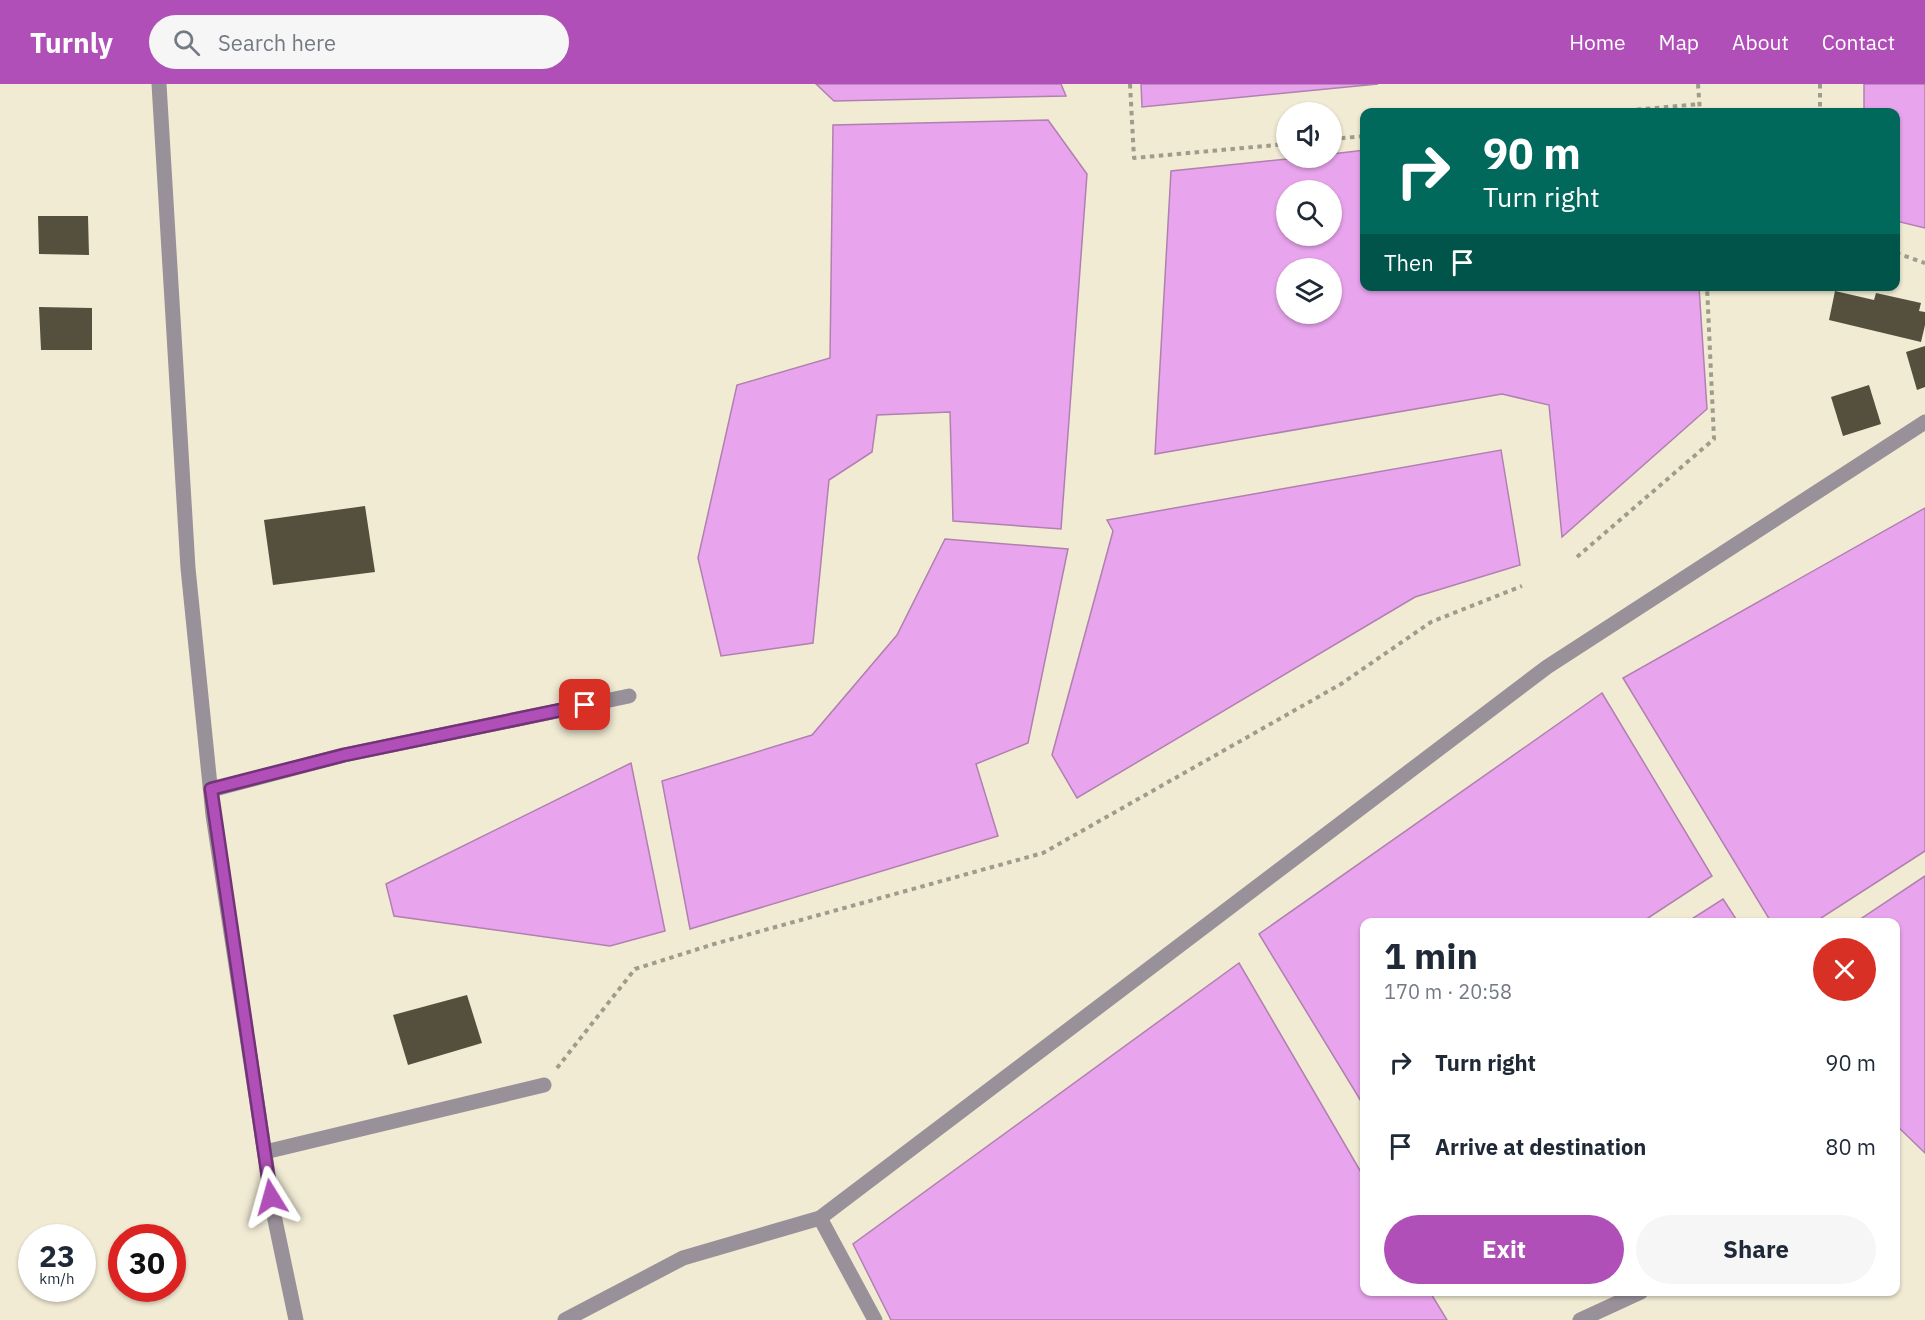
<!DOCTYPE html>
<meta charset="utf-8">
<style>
:root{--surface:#fff;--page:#f6f6f7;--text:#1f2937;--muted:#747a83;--accent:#af4fb7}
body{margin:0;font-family:"IBM Plex Sans",sans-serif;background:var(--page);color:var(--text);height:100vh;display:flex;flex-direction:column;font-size:22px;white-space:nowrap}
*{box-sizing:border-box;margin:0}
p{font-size:20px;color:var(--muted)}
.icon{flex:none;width:33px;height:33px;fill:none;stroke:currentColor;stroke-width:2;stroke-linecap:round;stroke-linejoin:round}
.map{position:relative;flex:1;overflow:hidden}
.drawer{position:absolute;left:1360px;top:834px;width:540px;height:378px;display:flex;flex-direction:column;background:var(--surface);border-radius:12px;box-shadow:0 2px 4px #0004}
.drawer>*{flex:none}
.guide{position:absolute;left:1360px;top:24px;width:540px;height:183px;border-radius:12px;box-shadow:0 2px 4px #0004;background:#00695c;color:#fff;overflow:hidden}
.buttons{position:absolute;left:1276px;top:18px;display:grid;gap:12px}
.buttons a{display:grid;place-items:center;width:66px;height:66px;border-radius:50%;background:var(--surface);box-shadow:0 2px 4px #0004;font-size:30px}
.speed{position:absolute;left:18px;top:1140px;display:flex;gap:12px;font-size:30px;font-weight:700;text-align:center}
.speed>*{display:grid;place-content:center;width:78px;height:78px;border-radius:50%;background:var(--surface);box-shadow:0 2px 4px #0004;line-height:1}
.speed small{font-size:15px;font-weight:400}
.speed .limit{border:9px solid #d22;background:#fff;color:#111}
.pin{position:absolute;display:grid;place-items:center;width:51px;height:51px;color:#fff;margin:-26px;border-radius:12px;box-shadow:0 3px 9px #0006}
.me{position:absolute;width:66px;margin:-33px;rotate:352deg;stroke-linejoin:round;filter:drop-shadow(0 0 4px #0008)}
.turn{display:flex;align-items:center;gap:21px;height:126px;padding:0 24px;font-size:27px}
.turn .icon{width:78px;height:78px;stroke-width:2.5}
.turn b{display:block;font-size:42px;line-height:51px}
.then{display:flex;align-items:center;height:57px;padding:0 24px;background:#0003;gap:12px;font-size:22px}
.round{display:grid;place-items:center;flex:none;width:63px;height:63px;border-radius:32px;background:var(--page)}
.headline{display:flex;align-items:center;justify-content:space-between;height:102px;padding:0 24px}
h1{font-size:36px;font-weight:700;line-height:45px}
.action{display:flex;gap:12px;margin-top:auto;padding:12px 24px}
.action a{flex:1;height:69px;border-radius:36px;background:var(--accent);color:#fff;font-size:24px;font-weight:700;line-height:69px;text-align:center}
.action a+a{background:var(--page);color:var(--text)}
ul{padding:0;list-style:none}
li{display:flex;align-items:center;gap:18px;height:84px;padding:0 24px}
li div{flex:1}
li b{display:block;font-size:22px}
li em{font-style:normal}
header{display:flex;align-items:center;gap:36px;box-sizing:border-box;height:84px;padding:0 30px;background:var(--accent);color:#fff}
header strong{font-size:28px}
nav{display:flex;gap:33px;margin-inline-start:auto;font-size:21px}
.search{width:420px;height:54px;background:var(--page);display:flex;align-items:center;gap:15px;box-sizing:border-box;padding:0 21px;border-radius:33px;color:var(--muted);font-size:22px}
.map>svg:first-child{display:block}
.water{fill:#e8a4ec;stroke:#b080b0;stroke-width:1.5;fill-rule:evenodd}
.building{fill:#55503d}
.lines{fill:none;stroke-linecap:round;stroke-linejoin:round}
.path{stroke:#a09c8b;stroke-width:4;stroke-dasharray:4.5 4.5;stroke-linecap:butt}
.lane{stroke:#999199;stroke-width:15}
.street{stroke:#999199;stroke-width:15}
.route-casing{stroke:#723377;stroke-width:15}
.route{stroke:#af4fb7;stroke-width:10}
</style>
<header>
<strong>Turnly</strong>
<div class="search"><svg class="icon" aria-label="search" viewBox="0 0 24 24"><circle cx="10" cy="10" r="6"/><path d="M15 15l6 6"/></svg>Search here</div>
<nav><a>Home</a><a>Map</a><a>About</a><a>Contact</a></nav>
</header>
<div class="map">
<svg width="1925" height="1236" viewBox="0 0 1925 1236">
<rect width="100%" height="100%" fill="#f1ebd4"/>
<g class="water">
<path d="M816,0h245l5,12 -232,5z"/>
<path d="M1141,0h237l-236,23z"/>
<path d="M1864,0h61v144l-29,-7v-109h-32z"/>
<path d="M1048,36l39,54 -26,355 -108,-8 -3,-109 -73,3 -5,37 -43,28 -16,163 -92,13 -23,-98 39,-173 93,-27 3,-233z"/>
<path d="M1365,66v136l334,1 8,122 -145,128 -13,-132 -47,-11 -347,60 16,-283 126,-13h35v-4zM1287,106h45v46h-45zM1287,184h45v46h-45z"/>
<path d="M1501,366l19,115 -105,32 -338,201 -25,-43 61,-224 -6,-11z"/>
<path d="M1925,424v343l-110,71h-44l-148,-244z"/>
<path d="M945,455l123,10 -40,194 -52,21 22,72 -308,93 -28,-148 150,-46 85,-100z"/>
<path d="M1602,609l110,183 -70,46h-277l-1,184 -105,-172z"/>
<path d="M631,679l34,168 -55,15 -216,-30 -8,-32z"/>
<path d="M1925,792v277l-29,-28v-203h-40z"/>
<path d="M1723,815l15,23h-51z"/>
<path d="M1239,879l126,216v113h65l17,28h-556l-38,-76z"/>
</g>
<g class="building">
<path d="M38,132h50l1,39 -50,-1z"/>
<path d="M1835,207l39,9 2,-7 45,10 -2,8 6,1v13l-4,17 -92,-22z"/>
<path d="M39,223l53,1v42h-51z"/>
<path d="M1925,262v41l-8,3 -11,-38z"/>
<path d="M1869,301l12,39 -38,12 -12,-39z"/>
<path d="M365,422l10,66 -102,13 -9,-65z"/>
<path d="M467,911l15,48 -74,22 -15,-50z"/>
</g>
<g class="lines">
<g class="path">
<path d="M1130,0l4,74 153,-14"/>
<path d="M1698,0l2,28"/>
<path d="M1820,0v28"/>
<path d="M1610,28l90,-8"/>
<path d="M1332,55l33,-3"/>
<path d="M1896,169l29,10"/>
<path d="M1577,473l137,-118 -7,-153"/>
<path d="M557,984l78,-99 79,-25 329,-91 298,-169 90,-62 91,-36"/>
</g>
<path class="lane" d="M211,706l133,-35 285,-59"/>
<g class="street">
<path d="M159,0l29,484 25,247 62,405 21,100"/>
<path d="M265,1068l279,-67"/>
<path d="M820,1134l55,102"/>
<path d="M565,1236l118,-62 137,-40 727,-551 378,-245"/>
<path d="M1580,1236l61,-28"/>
</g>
</g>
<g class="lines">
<defs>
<path id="route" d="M271,1113l-60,-408 133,-34 241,-50"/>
</defs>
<use href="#route" class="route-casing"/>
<use href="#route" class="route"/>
</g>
</svg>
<div class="buttons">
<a><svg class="icon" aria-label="sound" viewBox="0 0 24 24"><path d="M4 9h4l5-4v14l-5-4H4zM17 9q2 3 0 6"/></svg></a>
<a><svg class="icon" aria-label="search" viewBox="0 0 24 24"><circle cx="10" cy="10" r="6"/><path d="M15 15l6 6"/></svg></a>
<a><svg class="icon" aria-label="layers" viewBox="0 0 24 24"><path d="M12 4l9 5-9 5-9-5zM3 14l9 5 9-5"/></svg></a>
</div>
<div class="speed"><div>23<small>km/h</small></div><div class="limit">30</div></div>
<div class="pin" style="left:585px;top:621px;background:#d93025"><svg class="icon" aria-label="arrive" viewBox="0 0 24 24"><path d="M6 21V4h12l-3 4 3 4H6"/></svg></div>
<svg class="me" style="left:271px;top:1113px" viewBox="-20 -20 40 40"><path d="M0-17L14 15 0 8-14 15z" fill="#af4fb7" stroke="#fff" stroke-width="4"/></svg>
<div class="guide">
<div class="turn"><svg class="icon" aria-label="right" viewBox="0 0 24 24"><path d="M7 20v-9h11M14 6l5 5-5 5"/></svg><div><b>90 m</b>Turn right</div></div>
<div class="then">Then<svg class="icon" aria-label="arrive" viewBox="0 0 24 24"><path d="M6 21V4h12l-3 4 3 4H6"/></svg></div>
</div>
<section class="drawer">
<div class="headline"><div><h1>1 min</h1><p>170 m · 20:58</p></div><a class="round" style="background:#d93025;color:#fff"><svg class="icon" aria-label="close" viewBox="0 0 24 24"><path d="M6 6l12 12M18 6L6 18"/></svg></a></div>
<ul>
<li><svg class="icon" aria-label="right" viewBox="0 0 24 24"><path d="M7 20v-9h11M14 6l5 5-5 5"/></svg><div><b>Turn right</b></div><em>90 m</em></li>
<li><svg class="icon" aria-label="arrive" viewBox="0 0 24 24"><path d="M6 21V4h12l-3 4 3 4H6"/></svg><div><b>Arrive at destination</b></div><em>80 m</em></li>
</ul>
<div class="action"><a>Exit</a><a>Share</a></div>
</section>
</div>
